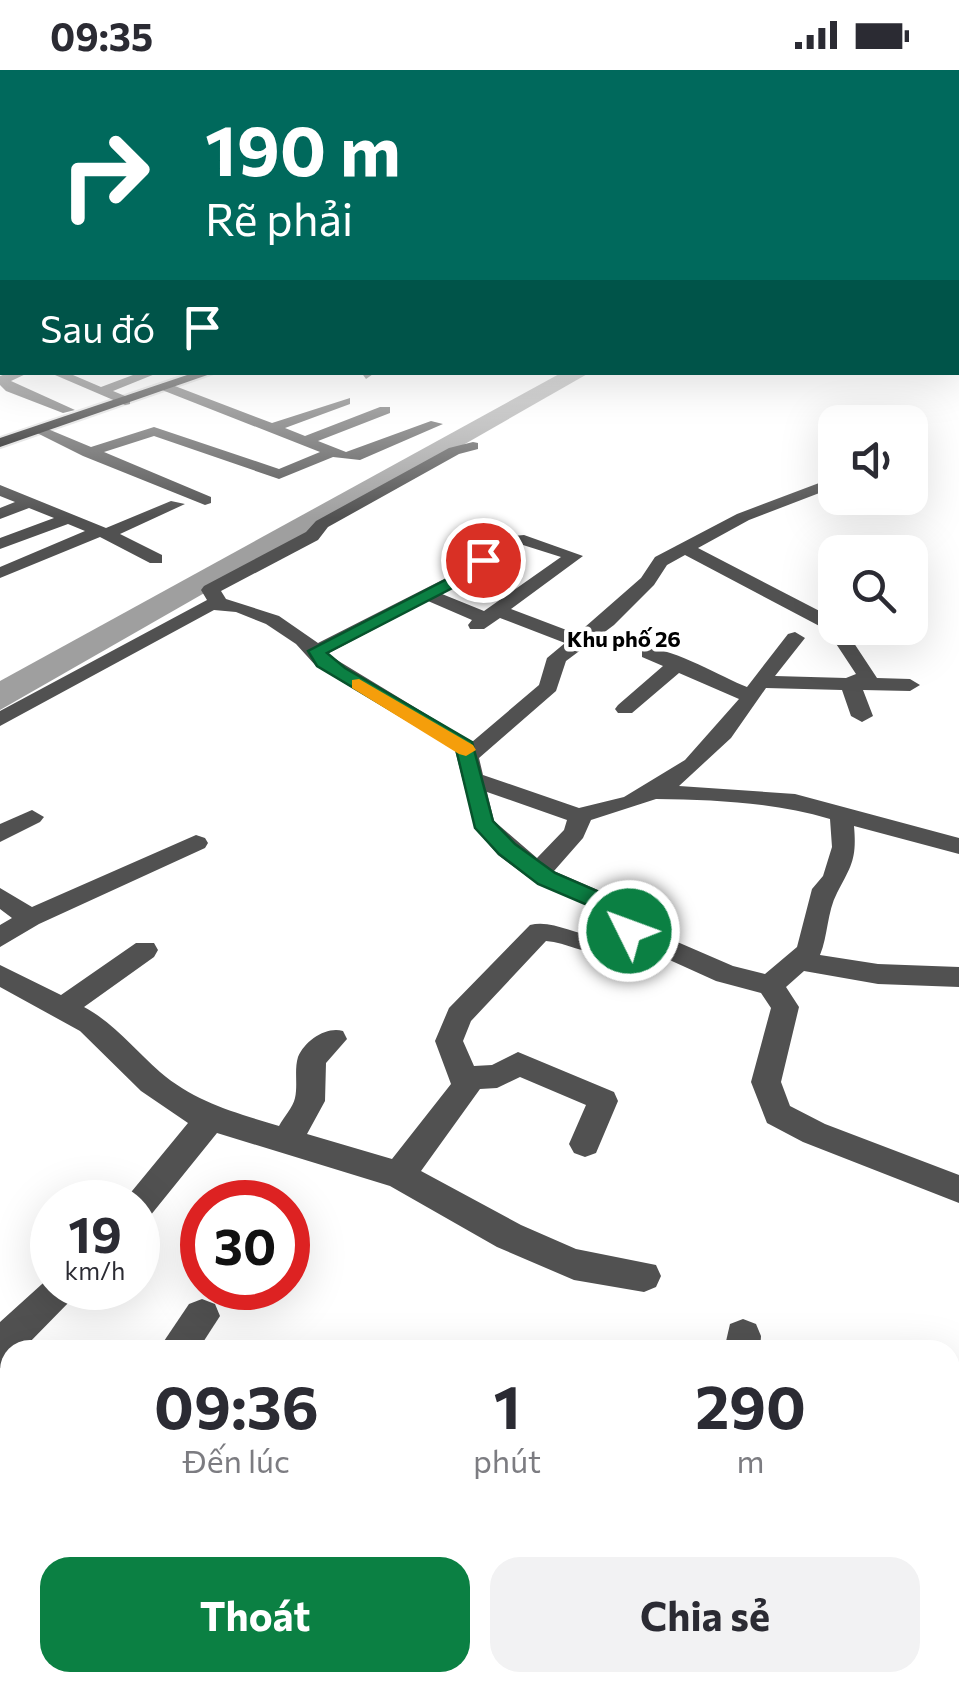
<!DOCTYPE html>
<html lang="vi">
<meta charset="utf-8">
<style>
:root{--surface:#fff;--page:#f2f2f3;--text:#2b2b33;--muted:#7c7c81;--accent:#0b8043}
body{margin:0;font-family:Commissioner,sans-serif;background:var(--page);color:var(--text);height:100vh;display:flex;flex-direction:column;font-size:38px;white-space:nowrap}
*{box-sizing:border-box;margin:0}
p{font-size:32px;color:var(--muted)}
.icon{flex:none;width:55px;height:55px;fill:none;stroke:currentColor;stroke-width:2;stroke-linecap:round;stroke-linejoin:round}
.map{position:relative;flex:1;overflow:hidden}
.details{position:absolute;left:0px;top:1270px;width:960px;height:352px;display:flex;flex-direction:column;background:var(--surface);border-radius:30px 30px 0 0;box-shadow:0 10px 40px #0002}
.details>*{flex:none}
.top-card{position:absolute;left:0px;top:0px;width:960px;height:305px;box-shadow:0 10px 40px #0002;background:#00695c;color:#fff;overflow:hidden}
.controls{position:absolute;left:818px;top:335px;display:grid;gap:20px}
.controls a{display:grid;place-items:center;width:110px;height:110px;border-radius:20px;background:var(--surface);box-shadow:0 10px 40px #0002;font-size:50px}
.speed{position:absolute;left:30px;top:1110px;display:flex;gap:20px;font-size:50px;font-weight:700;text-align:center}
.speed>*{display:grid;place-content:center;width:130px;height:130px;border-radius:50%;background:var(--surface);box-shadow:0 10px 40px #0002;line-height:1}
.speed small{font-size:25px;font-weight:400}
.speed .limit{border:15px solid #d22;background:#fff;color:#111}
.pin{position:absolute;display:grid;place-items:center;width:85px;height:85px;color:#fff;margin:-42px;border:5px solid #fff;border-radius:50%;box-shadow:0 2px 10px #0007}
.me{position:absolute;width:110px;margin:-55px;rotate:312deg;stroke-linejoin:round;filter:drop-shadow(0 0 8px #0008)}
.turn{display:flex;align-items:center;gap:35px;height:210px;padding:0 40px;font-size:45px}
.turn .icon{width:130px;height:130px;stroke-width:2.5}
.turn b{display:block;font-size:70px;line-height:85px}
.then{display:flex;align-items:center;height:95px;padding:0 40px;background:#0003;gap:20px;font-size:38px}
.eta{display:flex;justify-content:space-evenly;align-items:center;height:170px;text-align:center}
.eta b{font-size:60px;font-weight:700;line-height:70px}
.primary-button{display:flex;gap:20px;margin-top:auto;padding:20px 40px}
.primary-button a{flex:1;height:115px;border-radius:30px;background:var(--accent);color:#fff;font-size:40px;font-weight:700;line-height:115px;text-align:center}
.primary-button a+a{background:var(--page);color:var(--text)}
.status{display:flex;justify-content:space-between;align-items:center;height:70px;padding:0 50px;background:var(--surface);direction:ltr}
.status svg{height:28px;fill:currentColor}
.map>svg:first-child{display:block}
.water{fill:#9f9f9f}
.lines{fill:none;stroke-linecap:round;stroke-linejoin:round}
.major-casing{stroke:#dbdbdb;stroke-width:4}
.minor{fill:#515151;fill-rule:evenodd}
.major{fill:#000;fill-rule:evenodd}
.route{fill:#0b8043;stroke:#07532c;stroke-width:2.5}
.slow{fill:#f59e0b}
.labels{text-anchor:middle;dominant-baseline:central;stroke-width:9;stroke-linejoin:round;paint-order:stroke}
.far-neighbourhood-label{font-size:22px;font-weight:bold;fill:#000;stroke:#fff}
</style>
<div class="status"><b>09:35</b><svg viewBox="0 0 49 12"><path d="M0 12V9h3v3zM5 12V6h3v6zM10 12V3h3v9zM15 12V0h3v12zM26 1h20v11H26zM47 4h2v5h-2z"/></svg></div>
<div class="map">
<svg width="959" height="1622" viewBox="0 0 959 1622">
<rect width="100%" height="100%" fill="#fff"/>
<path class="water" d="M561,303h28l-589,337v-29z"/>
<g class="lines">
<defs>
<path id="major" d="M196,302h20l-216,75v-9z"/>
</defs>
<use href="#major" class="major-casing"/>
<g class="minor">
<path d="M958,258h1v8l-1,-1z"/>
<path d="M11,302h19l-19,9 64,29 -12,3 -57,-22 -6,-6v-9z"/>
<path d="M48,302h18l35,15 40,-15h19l-47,19 17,7v6l-5,1z"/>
<path d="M361,302h15l-10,7z"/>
<path d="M167,313l105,40 78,-25v6l-65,24 20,8 75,-29h10v6l-72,28 28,11 85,-31 12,3 -83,36 -27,-3 -54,22 -125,-43 -50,16 107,45v6l-6,2 -122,-49 -52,-26 12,-3 48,20 63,-20 125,42 41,-17 -158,-62v-6z"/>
<path d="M473,372l5,1v6l-19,5 -131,73 -10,13 -97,51 5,8 53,17 39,27 134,-68 49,-38 23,-2 59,21 -72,53 66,25 64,-56 14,-21 82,-43 98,-37v10l-86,33 -51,28 137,71v9h9l33,50 33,1 10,6 -10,6 -47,-1 10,26 -11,6 -11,-6 -9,-26 -76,-2 -35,50 -52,48 116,8 164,44v16l-105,-28c3,34 -3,40 -17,67 -10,19 -9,43 -17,62l58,9 81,3v20l-81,-3 -74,-13 -18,16 13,20 -18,75 9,24 35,18 134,51v28l-156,-61 -36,-19 -16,-41 20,-74 -10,-15 -45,-12 -84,-38c-31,24 -54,1 -86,-2l-75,80 -8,20 11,25 18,-1 26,-13 96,40 4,9 -22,52 -11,4 -11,-4 -5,-9 17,-39 -66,-28 -23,11 -17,1 -59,82 100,54 55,24 80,16 5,11 -5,11 -12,5 -70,-12 -77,-33 -107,-61 -173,-53 -67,83 -12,4v-18h-15l65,-79 -47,-32 -61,-60 -80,-44v-22l61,30 75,-52h18l4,7 -4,7 -70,50c30,16 51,43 76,65 35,30 76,41 119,54 5,-9 14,-19 16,-28 3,-13 -1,-28 3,-41 7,-17 29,-31 45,-26l4,8 -21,24 -1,38 -18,33 85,25 59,-75 -16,-43 14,-33 81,-83c28,-8 61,23 84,4l-11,-17 -74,-34 -31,-23 -23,-27 -20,-78 -139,-84 -20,-22 -30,-20 -30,-12 -22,-2 -214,116v-15l207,-111 -6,-10 3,-4 102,-54 10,-11 133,-73zM523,475l38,12 -77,54 -42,-17c23,-12 58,-48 81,-49zM685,485l142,75 29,44 -10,4 -71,-2 30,-38 -10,-6 -7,2 -41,53c-26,-10 -80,-43 -105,-38v8l21,9 -45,39 -3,4 3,4h14l47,-40 60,26 -54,61 -61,37 -45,11 -96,-33 -4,-17 77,-67 10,-30 48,-36 40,-40 13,-20zM428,531l44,19 -4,5 2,4h14l16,-11 65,25 -18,15 -8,27 -67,57 -145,-88zM487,722l80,28 -3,10 -27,28 -43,-37zM656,729c60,1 116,3 174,20l2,28 -9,29 -11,13 -15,58 -32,27 -32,-8 -95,-41 -17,-25 -67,-29 29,-33 8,-18z"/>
<path d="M0,415l106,43 65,-27 14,3 -65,30 42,21v8h-12l-50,-26 -100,41v-11l85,-36 -17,-7 -68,25v-11l54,-20 -25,-10 -29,11v-11l15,-6 -15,-6z"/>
<path d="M32,740l12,7 -4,5 -40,20v-18z"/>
<path d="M196,765l9,3 3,5 -3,5 -166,76 -39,23v-22l12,-7 -12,-9v-21l32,19z"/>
<path d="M52,1205v13h25l-5,11 -47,48 1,3h-16v22l-10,-4v-46z"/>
<path d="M202,1229l13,5 5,12 -22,34h-40l31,-46z"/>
<path d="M743,1249l13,5 5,12 -1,14h-36l6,-26z"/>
<path d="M950,1394l9,3v40l-9,-3z"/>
<path d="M0,1431l10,4v44l-10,-4z"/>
<path d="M397,1612h52l4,10h-52z"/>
<path d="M630,1612h44l-4,10h-44z"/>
</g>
<use href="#major" class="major"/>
</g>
<linearGradient id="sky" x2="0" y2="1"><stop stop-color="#8baccb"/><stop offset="0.49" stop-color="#fff"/><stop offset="1" stop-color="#fff" stop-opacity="0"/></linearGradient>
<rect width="959" height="448" fill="url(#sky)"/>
<path class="route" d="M477,487l14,3 -27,22 -137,71 18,15 127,74 21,79 22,23 40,29 65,28 21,30 -4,6h-16l-17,-25 -66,-28 -39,-30 -24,-26 -19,-79 -139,-83 -9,-15 145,-75z"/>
<path class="slow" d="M359,609l114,66 3,5 -10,6 -7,-2 -107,-66v-8z"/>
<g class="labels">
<g class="far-neighbourhood-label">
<text x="624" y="568">Khu phố 26</text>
</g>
</g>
</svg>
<div class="controls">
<a><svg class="icon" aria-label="sound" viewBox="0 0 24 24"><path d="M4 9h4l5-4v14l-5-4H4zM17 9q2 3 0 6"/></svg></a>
<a><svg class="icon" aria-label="search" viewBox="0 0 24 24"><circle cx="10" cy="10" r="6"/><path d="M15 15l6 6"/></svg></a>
</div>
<div class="speed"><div>19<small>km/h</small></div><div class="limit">30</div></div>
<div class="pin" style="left:483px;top:490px;background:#d93025"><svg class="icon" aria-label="arrive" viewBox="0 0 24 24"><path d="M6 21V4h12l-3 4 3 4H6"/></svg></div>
<svg class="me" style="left:629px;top:861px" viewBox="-20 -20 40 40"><circle r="17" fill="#0b8043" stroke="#fff" stroke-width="3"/><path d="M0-11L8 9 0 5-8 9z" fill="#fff"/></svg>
<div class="top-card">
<div class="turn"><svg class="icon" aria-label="right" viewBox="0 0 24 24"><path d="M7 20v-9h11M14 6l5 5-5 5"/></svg><div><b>190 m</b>Rẽ phải</div></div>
<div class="then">Sau đó<svg class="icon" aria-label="arrive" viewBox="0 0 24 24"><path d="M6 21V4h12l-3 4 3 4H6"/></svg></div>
</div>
<section class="details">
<div class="eta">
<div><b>09:36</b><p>Đến lúc</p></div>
<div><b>1</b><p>phút</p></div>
<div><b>290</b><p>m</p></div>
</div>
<div class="primary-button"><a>Thoát</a><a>Chia sẻ</a></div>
</section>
</div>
